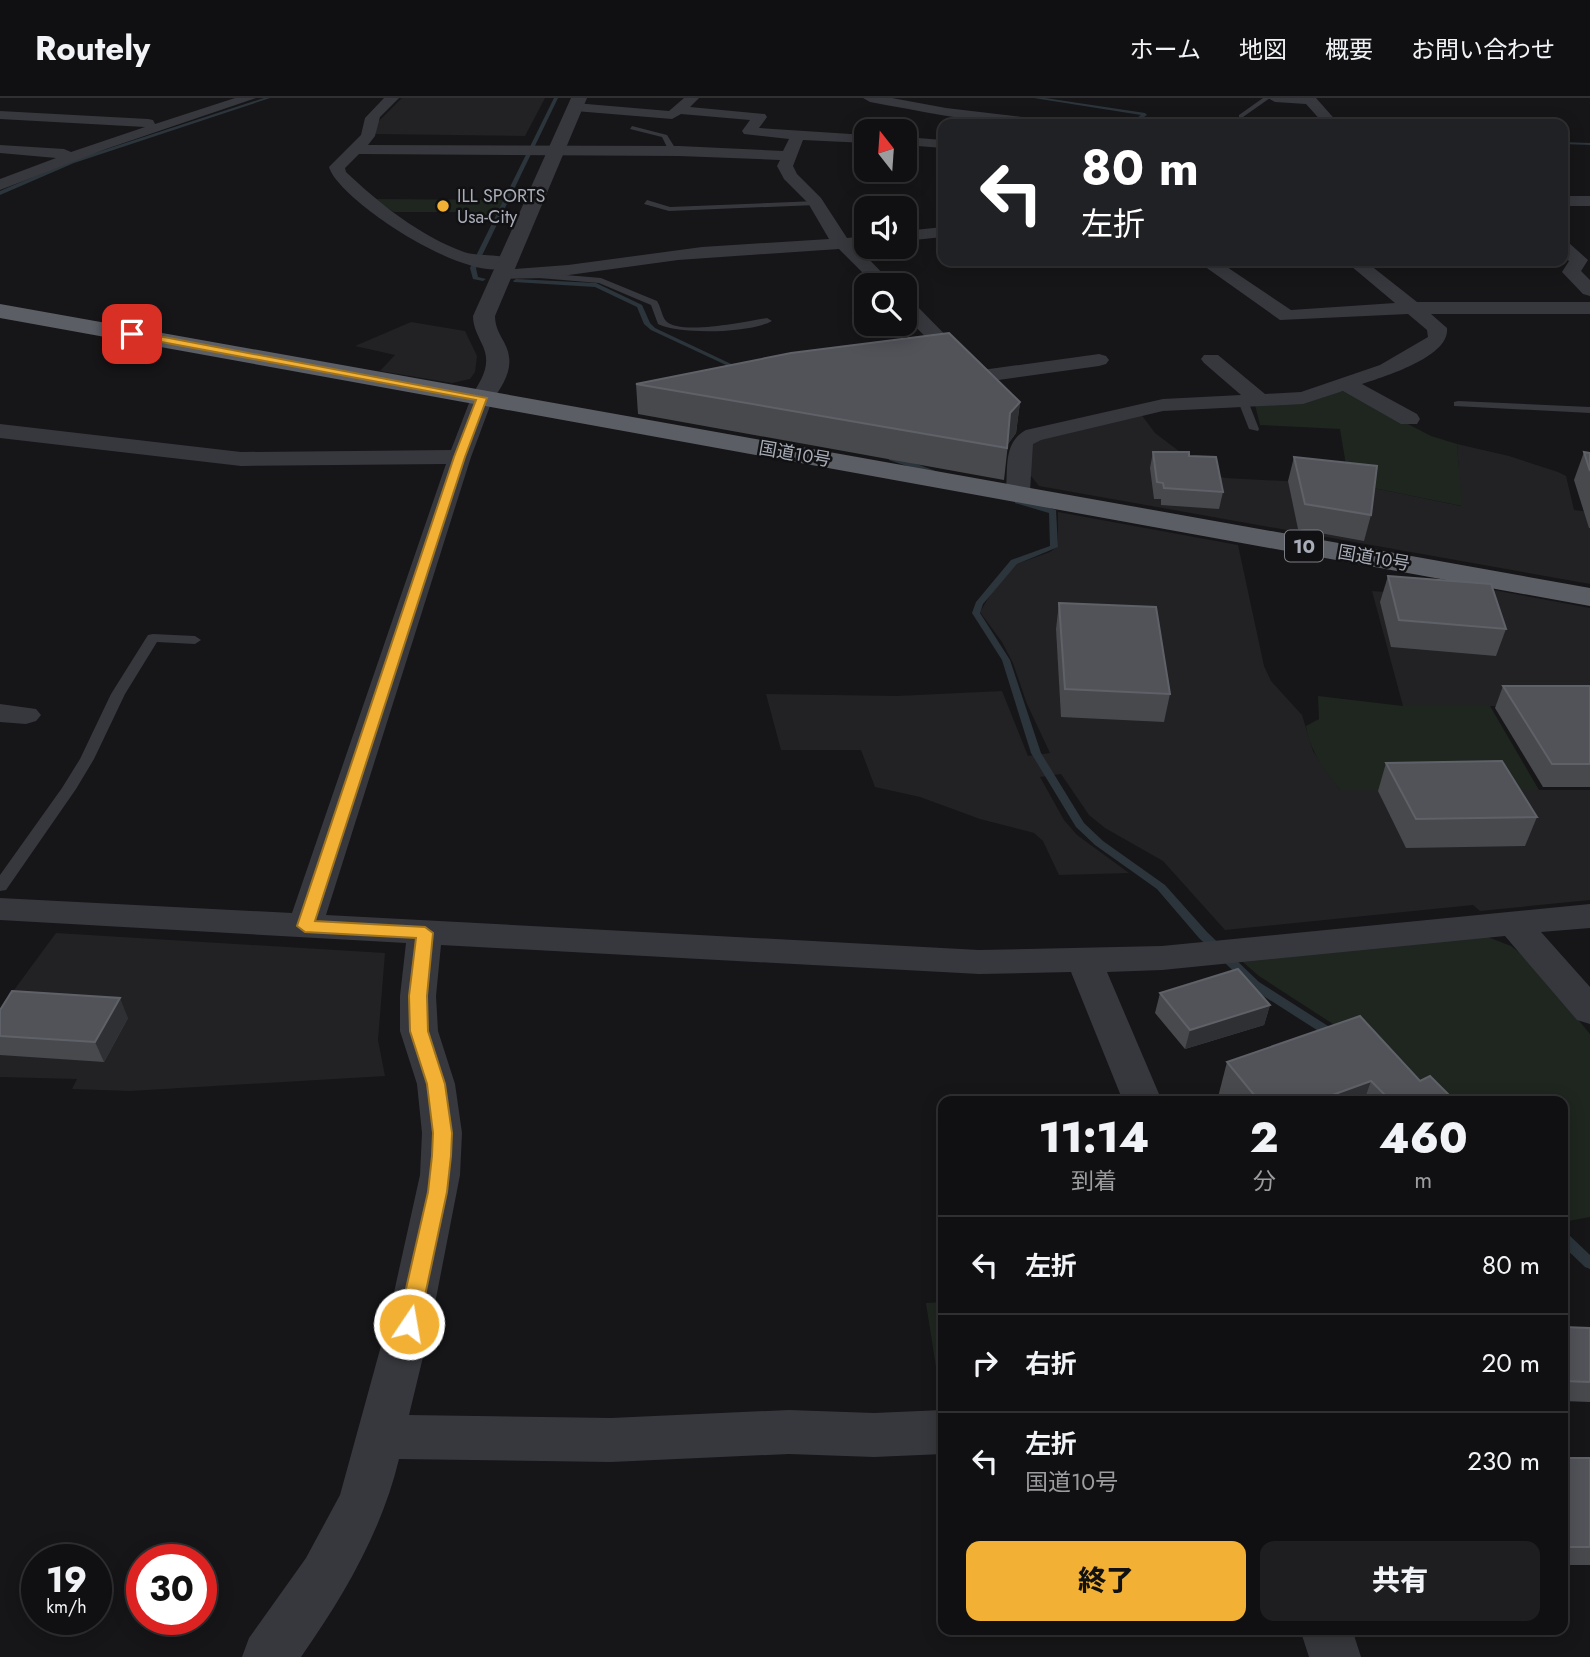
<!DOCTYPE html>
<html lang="ja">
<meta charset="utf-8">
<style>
:root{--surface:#101012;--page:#1e1e20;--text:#f1f3f6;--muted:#9c9d9f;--line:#303032;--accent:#f2b134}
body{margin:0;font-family:Jost,"Noto Sans JP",sans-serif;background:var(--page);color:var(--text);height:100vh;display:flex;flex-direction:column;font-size:26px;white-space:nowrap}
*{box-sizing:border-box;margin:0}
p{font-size:23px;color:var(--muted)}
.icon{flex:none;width:38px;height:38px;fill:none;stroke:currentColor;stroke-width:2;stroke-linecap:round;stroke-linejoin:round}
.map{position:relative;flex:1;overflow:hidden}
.panel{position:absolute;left:938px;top:998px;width:630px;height:539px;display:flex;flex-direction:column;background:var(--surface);border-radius:14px;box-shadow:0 4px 18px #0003,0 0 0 2px var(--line)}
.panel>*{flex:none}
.hud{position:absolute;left:938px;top:21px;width:630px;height:147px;border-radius:14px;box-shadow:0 4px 18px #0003,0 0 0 2px var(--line);background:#202124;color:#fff;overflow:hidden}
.needle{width:46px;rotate:343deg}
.buttons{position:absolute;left:854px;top:21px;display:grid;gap:14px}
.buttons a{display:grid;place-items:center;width:63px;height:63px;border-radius:14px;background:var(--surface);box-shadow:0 4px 18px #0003,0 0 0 2px var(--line);font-size:35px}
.speed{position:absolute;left:21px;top:1446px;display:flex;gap:14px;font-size:35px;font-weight:700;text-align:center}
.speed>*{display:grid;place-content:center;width:91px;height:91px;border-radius:50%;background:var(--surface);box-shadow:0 4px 18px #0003,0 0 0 2px var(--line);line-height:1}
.speed small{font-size:18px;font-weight:400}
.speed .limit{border:10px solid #d22;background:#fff;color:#111}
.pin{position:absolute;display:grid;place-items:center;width:60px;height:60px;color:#fff;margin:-30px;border-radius:14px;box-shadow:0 4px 10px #0006}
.me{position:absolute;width:77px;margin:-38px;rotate:12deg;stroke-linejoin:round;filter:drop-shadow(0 0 5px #0008)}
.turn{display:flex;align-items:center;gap:24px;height:147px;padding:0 28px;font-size:32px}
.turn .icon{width:91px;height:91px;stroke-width:2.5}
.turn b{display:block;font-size:49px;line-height:60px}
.eta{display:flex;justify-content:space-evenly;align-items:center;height:119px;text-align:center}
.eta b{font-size:42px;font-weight:800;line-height:49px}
.primary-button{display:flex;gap:14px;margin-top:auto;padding:14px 28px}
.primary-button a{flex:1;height:80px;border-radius:14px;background:var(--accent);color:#111;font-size:28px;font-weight:800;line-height:80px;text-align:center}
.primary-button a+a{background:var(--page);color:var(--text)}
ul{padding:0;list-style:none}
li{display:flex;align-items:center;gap:21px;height:98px;padding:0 28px;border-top:2px solid var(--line)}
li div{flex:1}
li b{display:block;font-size:26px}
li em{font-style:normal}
header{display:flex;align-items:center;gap:42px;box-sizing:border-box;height:98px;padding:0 35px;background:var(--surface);border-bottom:2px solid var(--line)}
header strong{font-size:33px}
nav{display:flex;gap:38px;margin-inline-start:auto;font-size:24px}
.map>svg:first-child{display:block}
.built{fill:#222225}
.green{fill:#1e261f}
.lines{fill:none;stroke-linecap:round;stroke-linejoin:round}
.stream{fill:#2c353c;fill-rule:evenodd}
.service{fill:#37383d;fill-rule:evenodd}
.minor{fill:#37383d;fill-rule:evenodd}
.tertiary{fill:#37383d;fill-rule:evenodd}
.trunk{fill:#5b5e65;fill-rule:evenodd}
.wall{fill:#47494d}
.shaded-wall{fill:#2f3033}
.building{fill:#525359;stroke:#5f6168;stroke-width:2}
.route{fill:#f2b134;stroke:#9d7322;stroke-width:2}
.poi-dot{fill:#f2b134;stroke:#111113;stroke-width:2.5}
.labels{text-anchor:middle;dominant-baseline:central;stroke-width:5;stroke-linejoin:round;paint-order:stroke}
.far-poi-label{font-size:18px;fill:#a8adb8;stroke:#111113;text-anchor:start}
.far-street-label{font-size:18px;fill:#a8adb8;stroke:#111113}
.shield{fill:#111113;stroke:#7b7e86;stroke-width:2}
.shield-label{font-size:19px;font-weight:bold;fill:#a8adb8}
</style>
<header>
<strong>Routely</strong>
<nav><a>ホーム</a><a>地図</a><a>概要</a><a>お問い合わせ</a></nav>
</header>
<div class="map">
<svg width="1590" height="1559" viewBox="0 0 1590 1559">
<rect width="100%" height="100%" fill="#161618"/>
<g class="built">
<path d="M402,0h143l-20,38 -149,-2v-10z"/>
<path d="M411,224l54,9 12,25 -2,16 -5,7 -18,4 -72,-12 15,-16 -40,-9z"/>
<path d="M1141,316l14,19 53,40 17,5 134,7 102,21 -4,-62 52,12 49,16 8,4 8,34 16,2v72l-551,-98 -12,-15 5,-30z"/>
<path d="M1058,414l180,33 26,121 7,15 31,34 11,36 27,39h250v110l-110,11 -7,-6 -248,25 -62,-69 -58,-33 -16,-13 -28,-41 -21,3 24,43 13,15 52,38 -70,2 -16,-34 -9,-8 -54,-14 -60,-22 -45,-10 -14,-37h-80l-15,-56 131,2 105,-5 26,65 22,-3 -23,-49 -14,-41 -11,-21 -22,-30 12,-20 25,-28 33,-12 8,-6z"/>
<path d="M1472,488l118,22v98h-187l-31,-115 104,8z"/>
<path d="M56,835l329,20 -7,87 7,36 -255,15 -58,-2 5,-10 -77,-2v-68z"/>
</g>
<g class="green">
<path d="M372,101l133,1 -8,15h-28l1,-3h-76z"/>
<path d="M1344,293l87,45 26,8 5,62 -113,-23 -9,-54 -80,-4 -5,-20z"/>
<path d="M1318,598l85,10h87l49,84h-199c-15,-20 -30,-38 -34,-64l13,-7z"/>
<path d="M1480,836l31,12 18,14 61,74v183l-27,5v-121h-139l-88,-75 -77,-50 -22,-19z"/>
<path d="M943,1204v110l-17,-109z"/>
</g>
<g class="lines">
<g class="stream">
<path d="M264,0h6l-196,65 -74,32v-4l70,-30z"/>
<path d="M554,0h4l-82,170 2,9 8,2 -3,2 -10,-2 -3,-11z"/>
<path d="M1034,0h11l100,15 2,2 -9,6 14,3 -20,-1v-2l9,-6z"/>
<path d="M1563,44l27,1v2l-27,-1z"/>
<path d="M516,181l80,4 46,22 8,18 5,5 91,43 -5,1 -90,-42 -7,-6 -7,-17 -42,-20 -81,-5 -1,-1z"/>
<path d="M889,358h6l46,17 -7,2 -45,-15z"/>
<path d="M1015,401h6l35,11 2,37 -41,17 -34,40 -3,9 30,47 31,93 43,70 19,18 62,44 42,47 52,50 80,51 2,3 -2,3h-8l-80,-51 -52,-50 -42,-49 -62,-44 -19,-18 -45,-74 -29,-93 -30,-47 4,-11 35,-42 39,-14 -1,-33 -34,-10z"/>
<path d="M1563,1135l5,1 22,21v14l-5,-2 -22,-21z"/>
</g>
<g class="service">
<path d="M1263,0h7l-27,19h-4v-2z"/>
<path d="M632,28l35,9 10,16 -7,2 -8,-16 -32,-8z"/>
<path d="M647,102l23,7 146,-6 4,2 -4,2 -147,6 -25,-7z"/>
<path d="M530,174l71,6 56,23c4,6 5,16 9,20 14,15 82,0 101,-3l5,3c-21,12 -92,14 -114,3l-7,-19 -52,-22 -72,-6v-4z"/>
<path d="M1243,300l5,3 11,28 -1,2 -9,-2 -11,-28z"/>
<path d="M1458,303l132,6v6l-136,-7v-4z"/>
<path d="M153,536l42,2 6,4 -6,4 -38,-2 -32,52 -31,65 -18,30 -70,101 -6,1v-16l62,-87 18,-29 31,-65 37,-59z"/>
</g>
<g class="minor">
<path d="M235,0h21l-150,51 -106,41v-11l56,-21 -56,-5v-8l64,4 7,3 74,-25 -145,-8v-8l148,8 5,1 2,4z"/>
<path d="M384,0h15l-19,19 -5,19 -7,9 311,1 104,5 6,-12 -45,-5 -2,-3 8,-11 -69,-6 -9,5 -97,-8 -7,-4 7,-4 94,8 15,-13h15l-9,9 75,7 2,3 -8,11 107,7v8l-63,-3 -10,26 4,8 24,24 26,40 19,-2v10l-9,1 37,38h-19l-36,-36 -161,11 -131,18 -51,1 -3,-4 3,-4 6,-1 66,-5 134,-18 127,-8 -21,-36 -24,-24 -7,-13 3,-6 -101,-4 -320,-2 -14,14 1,4c34,32 74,64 118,80 14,5 44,1 52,10 -30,35 -177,-60 -187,-95l32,-32 4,-17z"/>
<path d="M863,0h29l54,10 101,12 7,4c-62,3 -123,-11 -184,-22z"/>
<path d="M1268,0h48l23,26h-15l-18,-20 -31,-2z"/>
<path d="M905,39l38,3v8l-38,-3z"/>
<rect x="1563" y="98" width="27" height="10"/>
<path d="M943,129v10l-38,4v-10z"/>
<path d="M1563,144l6,1 19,17 -7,11 9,9v16l-7,-2 -21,-22 7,-11 -6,-5z"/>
<path d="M1197,163h21l73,49 104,-7 -50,-42h20l52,41h173v12h-159l16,14c3,29 -62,48 -85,56l55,30 3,5 -3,5h-16l-58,-33 -40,13 -140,7 -122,29 -8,4 -3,47 3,4 -4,5h-16l-7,-8c2,-23 -3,-50 20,-62l137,-31 78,-4 -37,-32 -3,-4 3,-4h14l47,39 36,-2 79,-27 48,-28 -1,-7 -19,-16 -128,6z"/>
<path d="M905,201l7,2 62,63 3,4 -2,3 124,-17 7,2 3,4 -3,4 -7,2 -122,17 -7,-2 -3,-4 2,-3 -9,-2 -55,-56z"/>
<path d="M482,294l8,1 3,5 -22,59 -145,458 653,35 183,-4 428,-42v24l-49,4 49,55v37l-13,-4 -72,-84 -343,34 -55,2 55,129h-39l-52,-129 -92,2 -538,-29 -5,51 2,35 17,53 7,49 -2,42 -29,149 -22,91 202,3 178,-8 85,3 69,-3v44l-69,3 -85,-3 -178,8 -212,-3c-17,72 -56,138 -98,198h-59l7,-19 57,-80 34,-63 47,-171 33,-149 2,-42 -5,-49 -17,-53v-35l6,-53 -406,-23v-22l292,15 154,-449 -205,2 -241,-28v-14l241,28 210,-2 20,-52 3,-5z"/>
<path d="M0,606l36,5 5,6 -5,6 -10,3 -26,-2z"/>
<path d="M1300,1531h52l9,28h-52z"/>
</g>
<path class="tertiary" d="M571,0h16l-92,218c0,10 4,17 9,26 13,24 0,41 -13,61l-9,2 -9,-2 -3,-5c12,-19 23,-34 11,-56 -4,-9 -8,-16 -8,-26z"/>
<path class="trunk" d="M0,206l1590,284v18l-1590,-288z"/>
</g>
<g class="wall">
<path d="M636,286l384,18 -4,31 -8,11 -4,36 -366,-66z"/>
<path d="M1153,354l36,4 34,36 -4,17 -58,-4v-6h-7l-4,-31z"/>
<path d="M1584,354l6,1v75h-1l-15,-48z"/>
<path d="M1294,359l77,58 -7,26 -66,-12 -10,-48z"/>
<path d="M1388,478l118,53 -10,27 -105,-9 -11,-45z"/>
<path d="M1059,505l111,91 -6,28 -103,-5 -5,-88z"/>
<path d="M1503,588h87v101h-47l-48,-79z"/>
<path d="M1386,665l151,54 -12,29 -119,2 -28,-57z"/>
<path d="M1160,895l110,12 -6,20 -79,24 -30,-36z"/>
<path d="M0,912l128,8 -24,44 -104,-7z"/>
<path d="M1227,964l193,19 35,20h-238z"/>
<path d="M1563,1229l27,1v74l-27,-1z"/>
<rect x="1563" y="1360" width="27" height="107"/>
</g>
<g class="shaded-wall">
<path d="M1020,304l-4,31 -9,12 3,-32z"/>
<path d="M120,900l8,20 -24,44 -9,-20z"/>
<path d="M1270,907l-6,20 -79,24 5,-19z"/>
<path d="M1371,983l-7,20h-48z"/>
</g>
<g class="building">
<path d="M949,235l71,69 -10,11 -3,35 -371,-64 155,-31z"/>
<path d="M1153,354h36v4l27,1 7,35 -59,-4 -1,-5 -6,-1z"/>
<path d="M1584,354l6,1v18z"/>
<path d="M1294,359l83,9 -6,49 -66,-11z"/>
<path d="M1388,478l103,8 15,45 -107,-9z"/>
<path d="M1059,505l97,4 14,87 -105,-5z"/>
<path d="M1503,588h87v78h-38z"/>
<path d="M1502,663l35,56 -121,2 -30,-56z"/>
<path d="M1238,871l32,36 -80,25 -30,-37z"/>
<path d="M12,893l108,7 -25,44 -95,-6v-26z"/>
<path d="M1360,918l60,65 10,-5 25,25h-64l-20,-20 -55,20h-57l-32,-39z"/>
<path d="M1563,1229l27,1v54l-27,-1v-29h3l-3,-9z"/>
<rect x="1563" y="1360" width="27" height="89"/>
</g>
<path class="route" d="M132,233l355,67 -22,59 -150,464 110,6 8,6 -6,63 1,35 17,53 7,49 -1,23 -4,36 -28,132 -3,6 -7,3 -8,-3 -3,-6 30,-132 4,-36 1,-23 -6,-49 -17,-53 -1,-35 7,-58 -111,-6 -8,-6 157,-469 22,-57 -347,-64 -2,-2z"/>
<circle class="poi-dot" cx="443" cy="108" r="7"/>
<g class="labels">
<g class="far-poi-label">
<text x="457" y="98">ILL SPORTS<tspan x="457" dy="21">Usa-City</tspan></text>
</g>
<g class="far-street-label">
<text transform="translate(795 356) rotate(10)">国道10号</text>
<text transform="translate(1374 460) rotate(10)">国道10号</text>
</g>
<rect class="shield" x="1285" y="432.5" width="38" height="31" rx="5"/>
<g class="shield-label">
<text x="1304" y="448">10</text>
</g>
</g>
</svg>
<div class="buttons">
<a><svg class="needle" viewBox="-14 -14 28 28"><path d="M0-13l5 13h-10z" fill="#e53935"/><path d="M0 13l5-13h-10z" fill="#9c9d9f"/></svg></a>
<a><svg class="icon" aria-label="sound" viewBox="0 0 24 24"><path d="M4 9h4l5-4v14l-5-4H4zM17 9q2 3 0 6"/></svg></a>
<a><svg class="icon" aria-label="search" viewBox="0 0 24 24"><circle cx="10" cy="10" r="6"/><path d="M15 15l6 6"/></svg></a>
</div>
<div class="speed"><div>19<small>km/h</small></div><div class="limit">30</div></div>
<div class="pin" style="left:132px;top:236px;background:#d93025"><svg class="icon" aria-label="arrive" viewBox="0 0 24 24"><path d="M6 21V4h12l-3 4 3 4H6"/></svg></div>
<svg class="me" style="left:409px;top:1226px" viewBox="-20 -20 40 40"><circle r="17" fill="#f2b134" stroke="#fff" stroke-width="3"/><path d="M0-11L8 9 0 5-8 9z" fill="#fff"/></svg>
<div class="hud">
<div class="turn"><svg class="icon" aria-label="left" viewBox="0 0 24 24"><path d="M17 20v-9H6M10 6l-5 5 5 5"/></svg><div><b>80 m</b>左折</div></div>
</div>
<section class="panel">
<div class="eta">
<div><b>11:14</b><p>到着</p></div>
<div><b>2</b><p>分</p></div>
<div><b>460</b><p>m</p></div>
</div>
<ul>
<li><svg class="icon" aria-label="left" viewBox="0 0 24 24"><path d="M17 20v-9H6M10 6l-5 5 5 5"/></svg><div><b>左折</b></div><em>80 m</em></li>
<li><svg class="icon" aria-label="right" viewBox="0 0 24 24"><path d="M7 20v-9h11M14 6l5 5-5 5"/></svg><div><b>右折</b></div><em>20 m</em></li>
<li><svg class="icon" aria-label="left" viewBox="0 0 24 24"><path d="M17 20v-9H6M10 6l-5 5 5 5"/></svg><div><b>左折</b><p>国道10号</p></div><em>230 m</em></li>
</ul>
<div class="primary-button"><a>終了</a><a>共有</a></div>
</section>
</div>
